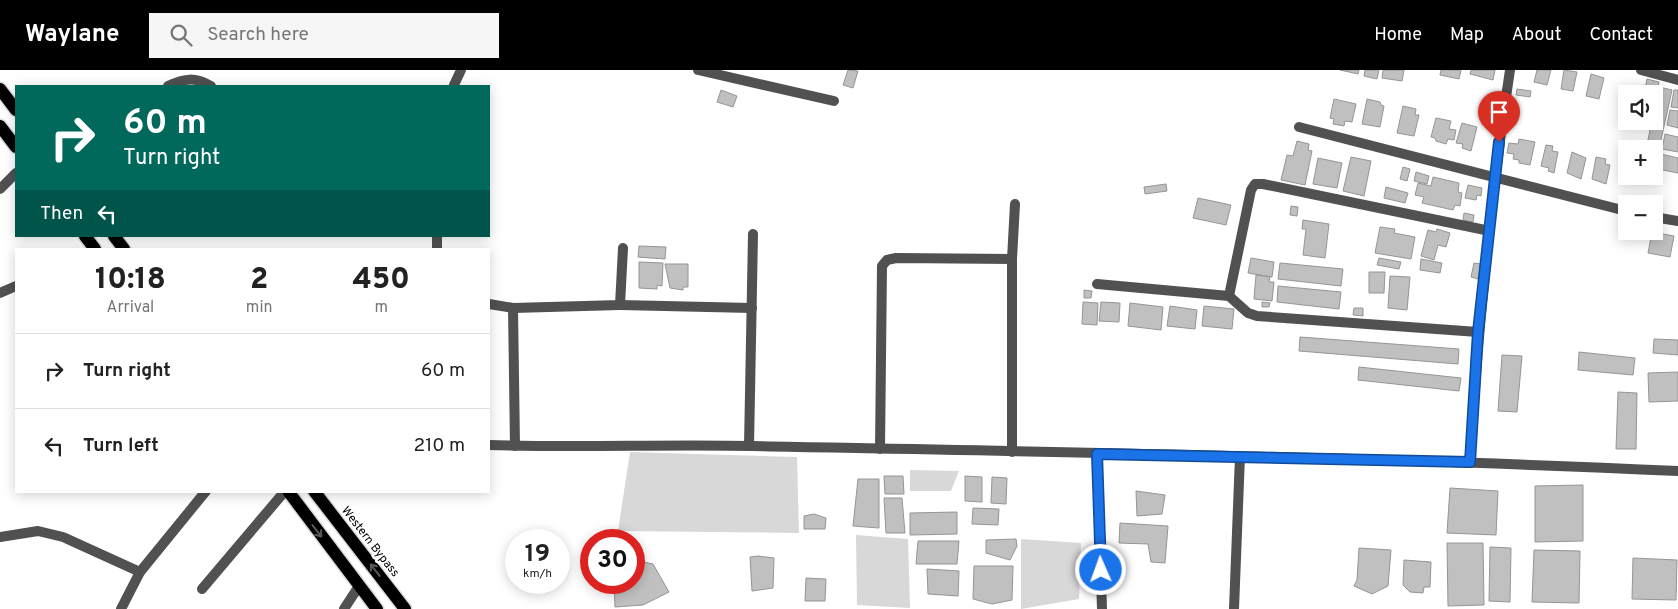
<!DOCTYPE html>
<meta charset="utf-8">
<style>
:root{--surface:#fff;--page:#f6f6f6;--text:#222;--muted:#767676;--line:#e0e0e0;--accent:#000}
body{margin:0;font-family:Overpass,sans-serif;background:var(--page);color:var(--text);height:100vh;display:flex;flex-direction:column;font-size:19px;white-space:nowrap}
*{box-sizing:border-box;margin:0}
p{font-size:16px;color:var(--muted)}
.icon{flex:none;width:28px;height:28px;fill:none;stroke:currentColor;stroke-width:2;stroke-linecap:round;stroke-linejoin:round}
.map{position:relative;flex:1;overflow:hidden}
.details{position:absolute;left:15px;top:178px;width:475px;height:245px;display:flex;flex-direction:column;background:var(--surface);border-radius:0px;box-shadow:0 2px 12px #0003}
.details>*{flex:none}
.hud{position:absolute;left:15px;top:15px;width:475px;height:152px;border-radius:0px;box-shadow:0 2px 12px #0003;background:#00695c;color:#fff;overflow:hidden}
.buttons{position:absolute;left:1618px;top:15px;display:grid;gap:10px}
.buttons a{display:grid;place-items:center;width:45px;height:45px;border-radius:0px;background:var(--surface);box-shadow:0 2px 12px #0003;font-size:25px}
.speed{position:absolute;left:505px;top:459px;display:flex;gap:10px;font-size:25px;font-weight:700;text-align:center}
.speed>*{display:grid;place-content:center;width:65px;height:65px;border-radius:50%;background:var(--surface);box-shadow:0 2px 12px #0003;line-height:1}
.speed small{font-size:12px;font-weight:400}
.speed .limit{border:8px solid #d22;background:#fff;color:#111}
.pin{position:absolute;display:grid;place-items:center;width:42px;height:42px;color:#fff;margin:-51px -21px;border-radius:50% 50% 50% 0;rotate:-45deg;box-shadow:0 0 5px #0007}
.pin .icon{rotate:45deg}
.me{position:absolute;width:55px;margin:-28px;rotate:358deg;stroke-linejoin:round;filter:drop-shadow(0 0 4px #0008)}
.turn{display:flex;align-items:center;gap:18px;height:105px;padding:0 25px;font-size:22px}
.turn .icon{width:65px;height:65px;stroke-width:2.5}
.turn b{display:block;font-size:35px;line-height:42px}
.then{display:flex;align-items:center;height:48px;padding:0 25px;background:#0003;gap:10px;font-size:19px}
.eta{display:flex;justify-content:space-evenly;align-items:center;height:85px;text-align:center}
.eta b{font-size:30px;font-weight:800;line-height:35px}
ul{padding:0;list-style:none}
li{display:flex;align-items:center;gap:15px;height:75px;padding:0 25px;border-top:1px solid var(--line)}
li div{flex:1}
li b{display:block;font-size:19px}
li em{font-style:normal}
header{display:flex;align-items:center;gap:30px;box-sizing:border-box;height:70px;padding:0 25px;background:var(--accent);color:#fff}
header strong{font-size:24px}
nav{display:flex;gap:28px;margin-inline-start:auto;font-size:18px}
.search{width:350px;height:45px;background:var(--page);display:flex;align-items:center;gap:12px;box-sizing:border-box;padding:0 18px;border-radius:0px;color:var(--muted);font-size:19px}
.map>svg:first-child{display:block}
.green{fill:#d8d8d8}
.building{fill:#c0c0c0;stroke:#959595}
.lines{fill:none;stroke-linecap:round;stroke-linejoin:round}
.primary-casing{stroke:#dbdbdb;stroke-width:15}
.street{stroke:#515151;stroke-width:10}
.primary{stroke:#000;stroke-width:12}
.oneway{stroke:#595959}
.route-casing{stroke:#114b97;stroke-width:12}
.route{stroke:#1a73e8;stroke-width:9}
.labels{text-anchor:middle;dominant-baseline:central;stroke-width:5;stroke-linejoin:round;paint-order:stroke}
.street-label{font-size:12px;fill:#000;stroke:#fff}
</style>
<header>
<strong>Waylane</strong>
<div class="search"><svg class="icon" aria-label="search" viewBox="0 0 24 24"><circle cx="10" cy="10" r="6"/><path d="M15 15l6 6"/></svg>Search here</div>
<nav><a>Home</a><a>Map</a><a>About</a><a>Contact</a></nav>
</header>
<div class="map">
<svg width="1678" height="539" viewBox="0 0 1678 539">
<rect width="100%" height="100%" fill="#fff"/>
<g class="green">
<path d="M630,382l167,5 2,76 -181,-2z"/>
<path d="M910,400l49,1 -8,20h-41z"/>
<path d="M856,465l52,4 2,69 -53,-3z"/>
<path d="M1021,469l60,4 -2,56 -58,10z"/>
</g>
<g class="building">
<path d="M848,0l10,1 -5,17 -10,-3z"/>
<path d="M1340,0h19l-1,4z"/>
<path d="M1365,0h14l-2,9 -13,-3z"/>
<path d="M1383,0h21l-2,11 -20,-3z"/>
<path d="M1441,0h20l-2,9 -19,-4z"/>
<path d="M1471,0h24l-2,10 -23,-6z"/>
<path d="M1537,0h14l-4,15 -13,-3z"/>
<path d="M1564,0l13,2 -4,19 -12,-2z"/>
<path d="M1591,4l13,4 -5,21 -13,-3z"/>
<path d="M1647,9l12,3 -3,13 -12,-1z"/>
<path d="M1659,17l13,3 -17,77 -1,-18h-8l6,-28h2z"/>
<path d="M1517,19l14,2 -1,6 -14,-2z"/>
<path d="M721,20l16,6 -4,11 -16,-5z"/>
<path d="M1674,20h4v18l-7,-1z"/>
<path d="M1334,29l22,5 -4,18 -7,-1 -1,5 -11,-2 1,-5 -4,-1z"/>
<path d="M1367,29l13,3 1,3 3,1 -4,21 -18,-3z"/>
<path d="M1403,36l13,3 -1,6h4l-5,21 -17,-3z"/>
<path d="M1670,40l8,1v17l-11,-3z"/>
<path d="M1436,48l15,3 -2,8 7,1 -2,10 -6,-1 -2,5 -10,-3 -1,-3 -4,-1z"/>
<path d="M1462,53l15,4 -6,24 -9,-3 1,-4 -7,-1z"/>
<path d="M1665,64l13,3v15l-16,-3z"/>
<path d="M1519,69l16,3 -5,23 -11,-2v-3l-6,-1 1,-5 -7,-1 2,-10 9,1z"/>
<path d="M1297,71l12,3 -1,6 4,1 -7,34 -24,-5 6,-25 6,1z"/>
<path d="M1546,75l7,1 -1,5 6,1 -4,21 -6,-2 1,-3 -8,-2z"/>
<path d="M1572,82l14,6 -5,21 -14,-6z"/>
<path d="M1661,84l17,4v15l-20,-4z"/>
<path d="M1351,87l20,4 -7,35 -21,-5z"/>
<path d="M1596,87l10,2 -1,5 5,1 -4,19 -14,-5z"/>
<path d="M1318,88l24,5 -5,25 -24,-4z"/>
<path d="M1403,97l7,2 -3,12 -7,-2z"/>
<path d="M1416,102l13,4 -2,8 -13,-3z"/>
<path d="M1433,107l26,6 -1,9 4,1 -2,13 -5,-1 -2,5 -31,-7 2,-6 -9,-2 3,-12 13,3z"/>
<path d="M1166,114l1,7 -22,3 -1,-7z"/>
<path d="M1468,115l14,3 -1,8 -4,-1 -1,5 -11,-2z"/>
<path d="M1386,117l22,6 -3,10 -21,-5z"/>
<path d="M1198,128l33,7 -5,20 -33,-7z"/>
<path d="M1291,136l7,1 -1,9 -7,-1z"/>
<path d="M1464,143l10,2 -1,7 -10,-2z"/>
<path d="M1303,150l26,4 -4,34 -22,-3 3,-26h-4z"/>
<path d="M1380,157l15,2 -1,4 21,4 -4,22 -36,-6z"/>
<path d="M1437,159l13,4 -4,14 -8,-2 -4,15 -13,-4 7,-26 8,2z"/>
<path d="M1652,162l22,4 -4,21 -22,-4z"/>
<path d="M639,176l27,1 -1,12 -27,-2z"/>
<path d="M1251,188l23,4 -2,15 -24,-4z"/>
<path d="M1379,188l22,4 -2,7 -22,-4z"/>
<path d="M1421,189l21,4 -2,10 -20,-3z"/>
<path d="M639,192l24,1 -1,23 -5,-1v4l-18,-1z"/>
<path d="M1280,193l63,6 -2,17 -63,-7z"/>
<path d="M1474,193l7,1 -3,15 -7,-2z"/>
<path d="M665,194h23v23h-5v3l-13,-2z"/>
<path d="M1369,202h16l-1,21h-15z"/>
<path d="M1256,205l14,2 -1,5h5l-2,19 -18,-2z"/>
<path d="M1390,206l20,1 -3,33 -19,-2z"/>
<path d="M1278,216l63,6 -2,17 -62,-7z"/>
<path d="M1084,220l8,1 -1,7h-7z"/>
<path d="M1083,232l15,1 -1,22 -15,-1z"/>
<path d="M1101,232l19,1 -1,19 -20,-1z"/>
<path d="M1262,232l8,1 -1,4h-7z"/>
<path d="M1130,233l33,4 -2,23 -33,-4z"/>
<path d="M1170,236l27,4 -2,19 -28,-3z"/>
<path d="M1204,236l30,3 -2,20 -30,-3z"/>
<path d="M1354,238h9v8l-10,-1z"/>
<path d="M1300,267l159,12 -1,15 -159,-13z"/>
<path d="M1654,269l24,1v15l-25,-2z"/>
<path d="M1579,282l56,6 -2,17 -55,-5z"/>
<path d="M1502,285l20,1 -5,56 -19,-1z"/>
<path d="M1359,297l102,11 -2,13 -101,-11z"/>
<path d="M1678,302v29l-29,1 -1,-29z"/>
<path d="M1618,322l19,1 -1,56h-20z"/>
<path d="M884,406h19l1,18h-19z"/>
<path d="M965,406l17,1v25l-17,-1z"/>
<path d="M992,407l15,1 -1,26 -15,-1z"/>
<path d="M858,409h21v49l-26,-2z"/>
<path d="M1583,415v56l-48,1v-56z"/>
<path d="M1450,418l48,3 -2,44 -49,-2z"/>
<path d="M1136,421l29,4 -3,19 -25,2z"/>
<path d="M884,428h18l3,35h-19z"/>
<path d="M973,438l26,1 -1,16 -26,-1z"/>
<path d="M957,442v22l-47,1v-22z"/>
<path d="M814,444l12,4 -1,11h-21v-13z"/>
<path d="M1120,453l48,3 -3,37 -14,-1 -3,-18 -29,-1z"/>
<path d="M1016,469l1,7 -7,14 -24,-7v-13z"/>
<path d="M918,471h41l-2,23h-41z"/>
<path d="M1447,473h36l1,62 -36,1z"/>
<path d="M1490,477l21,1 -1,54 -21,-1z"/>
<path d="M1359,478l32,2 -3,36 -16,8 -18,-8 3,-6z"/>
<path d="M1534,480l46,1 -1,52 -47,-1z"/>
<path d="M758,486l16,2 -1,30 -21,3 -2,-34z"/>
<path d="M1633,488l44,2 -1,40 -44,-1z"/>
<path d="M634,490l19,4 16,28 -26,13 -28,2 -1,-25h20z"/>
<path d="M1404,490l27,2 -1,25h-6l-1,6 -13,-1 -7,-7z"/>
<path d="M974,496h39l-1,34 -20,4 -19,-5z"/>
<path d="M927,499l32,2 -1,25 -30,-2z"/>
<path d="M806,508l20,1 -1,22h-20z"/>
</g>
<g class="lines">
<defs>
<g id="primary">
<path d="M0,19l16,21"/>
<path d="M0,56l16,21"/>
<path d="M85,166l10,13"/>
<path d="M114,166l10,13"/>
<path d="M288,421l89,118"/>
<path d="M314,421l91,118"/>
</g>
</defs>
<use href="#primary" class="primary-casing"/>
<g class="street">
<path d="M698,0l136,31"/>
<path d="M1641,0l37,10"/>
<path d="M454,15l7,-15"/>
<path d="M168,16c17,-8 27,-9 43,0"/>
<path d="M1299,57l327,84"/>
<path d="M0,119l16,-16"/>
<path d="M1654,147l24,4"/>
<path d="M437,179v-13"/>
<path d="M1012,189l3,-55"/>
<path d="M1097,214l132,12 19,17 9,3 221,16"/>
<path d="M0,223l16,-7"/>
<path d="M1229,226l22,-106 4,-6h8l227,47"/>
<path d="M489,234l24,4 107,-3 3,-57"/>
<path d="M620,235l132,3"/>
<path d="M513,238l2,138"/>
<path d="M489,375c87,3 175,-1 263,1 309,6 618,11 926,25"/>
<path d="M749,376l4,-212"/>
<path d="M880,379l2,-183 5,-6 9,-2 116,1v193"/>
<path d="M1097,384l5,155"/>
<path d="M1470,391c8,-131 20,-261 40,-391"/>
<path d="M0,467l38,-6 25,6 77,35"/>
<path d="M202,519l83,-98"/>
<path d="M121,539l19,-37 66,-81"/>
<path d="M344,539l15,-23"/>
<path d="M1234,539l6,-153"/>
</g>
<use href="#primary" class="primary"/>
</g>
<defs><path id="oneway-shaft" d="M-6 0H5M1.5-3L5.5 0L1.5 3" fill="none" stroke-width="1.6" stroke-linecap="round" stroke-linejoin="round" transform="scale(1.25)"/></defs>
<g class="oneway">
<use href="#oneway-shaft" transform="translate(317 461) rotate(52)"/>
<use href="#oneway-shaft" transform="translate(375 500) rotate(-128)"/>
</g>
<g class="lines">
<defs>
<path id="route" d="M1101,500l-4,-116 373,8 8,-130 21,-190"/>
</defs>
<use href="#route" class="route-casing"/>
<use href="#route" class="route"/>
</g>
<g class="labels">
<g class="street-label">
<text transform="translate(370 472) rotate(52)">Western Bypass</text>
</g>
</g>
</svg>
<div class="buttons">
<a><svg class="icon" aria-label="sound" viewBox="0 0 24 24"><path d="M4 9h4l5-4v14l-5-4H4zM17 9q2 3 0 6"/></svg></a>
<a>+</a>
<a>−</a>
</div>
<div class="speed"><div>19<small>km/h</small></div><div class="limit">30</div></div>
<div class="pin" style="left:1499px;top:72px;background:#d93025"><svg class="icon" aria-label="arrive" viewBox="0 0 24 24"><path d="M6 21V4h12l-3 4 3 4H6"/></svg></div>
<svg class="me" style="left:1101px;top:500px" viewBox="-20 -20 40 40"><circle r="17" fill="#1a73e8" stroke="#fff" stroke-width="3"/><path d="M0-11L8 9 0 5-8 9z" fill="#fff"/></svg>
<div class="hud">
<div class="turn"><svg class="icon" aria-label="right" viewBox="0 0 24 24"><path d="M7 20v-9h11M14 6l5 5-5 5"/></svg><div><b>60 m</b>Turn right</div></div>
<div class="then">Then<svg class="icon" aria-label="left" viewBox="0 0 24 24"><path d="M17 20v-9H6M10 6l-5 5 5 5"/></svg></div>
</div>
<section class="details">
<div class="eta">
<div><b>10:18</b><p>Arrival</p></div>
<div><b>2</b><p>min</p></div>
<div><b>450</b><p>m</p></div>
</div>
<ul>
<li><svg class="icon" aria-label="right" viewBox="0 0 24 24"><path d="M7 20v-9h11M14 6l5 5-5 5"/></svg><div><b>Turn right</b></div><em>60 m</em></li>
<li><svg class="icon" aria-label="left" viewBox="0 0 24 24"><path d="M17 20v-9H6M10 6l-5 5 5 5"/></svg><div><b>Turn left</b></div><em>210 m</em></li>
</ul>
</section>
</div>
